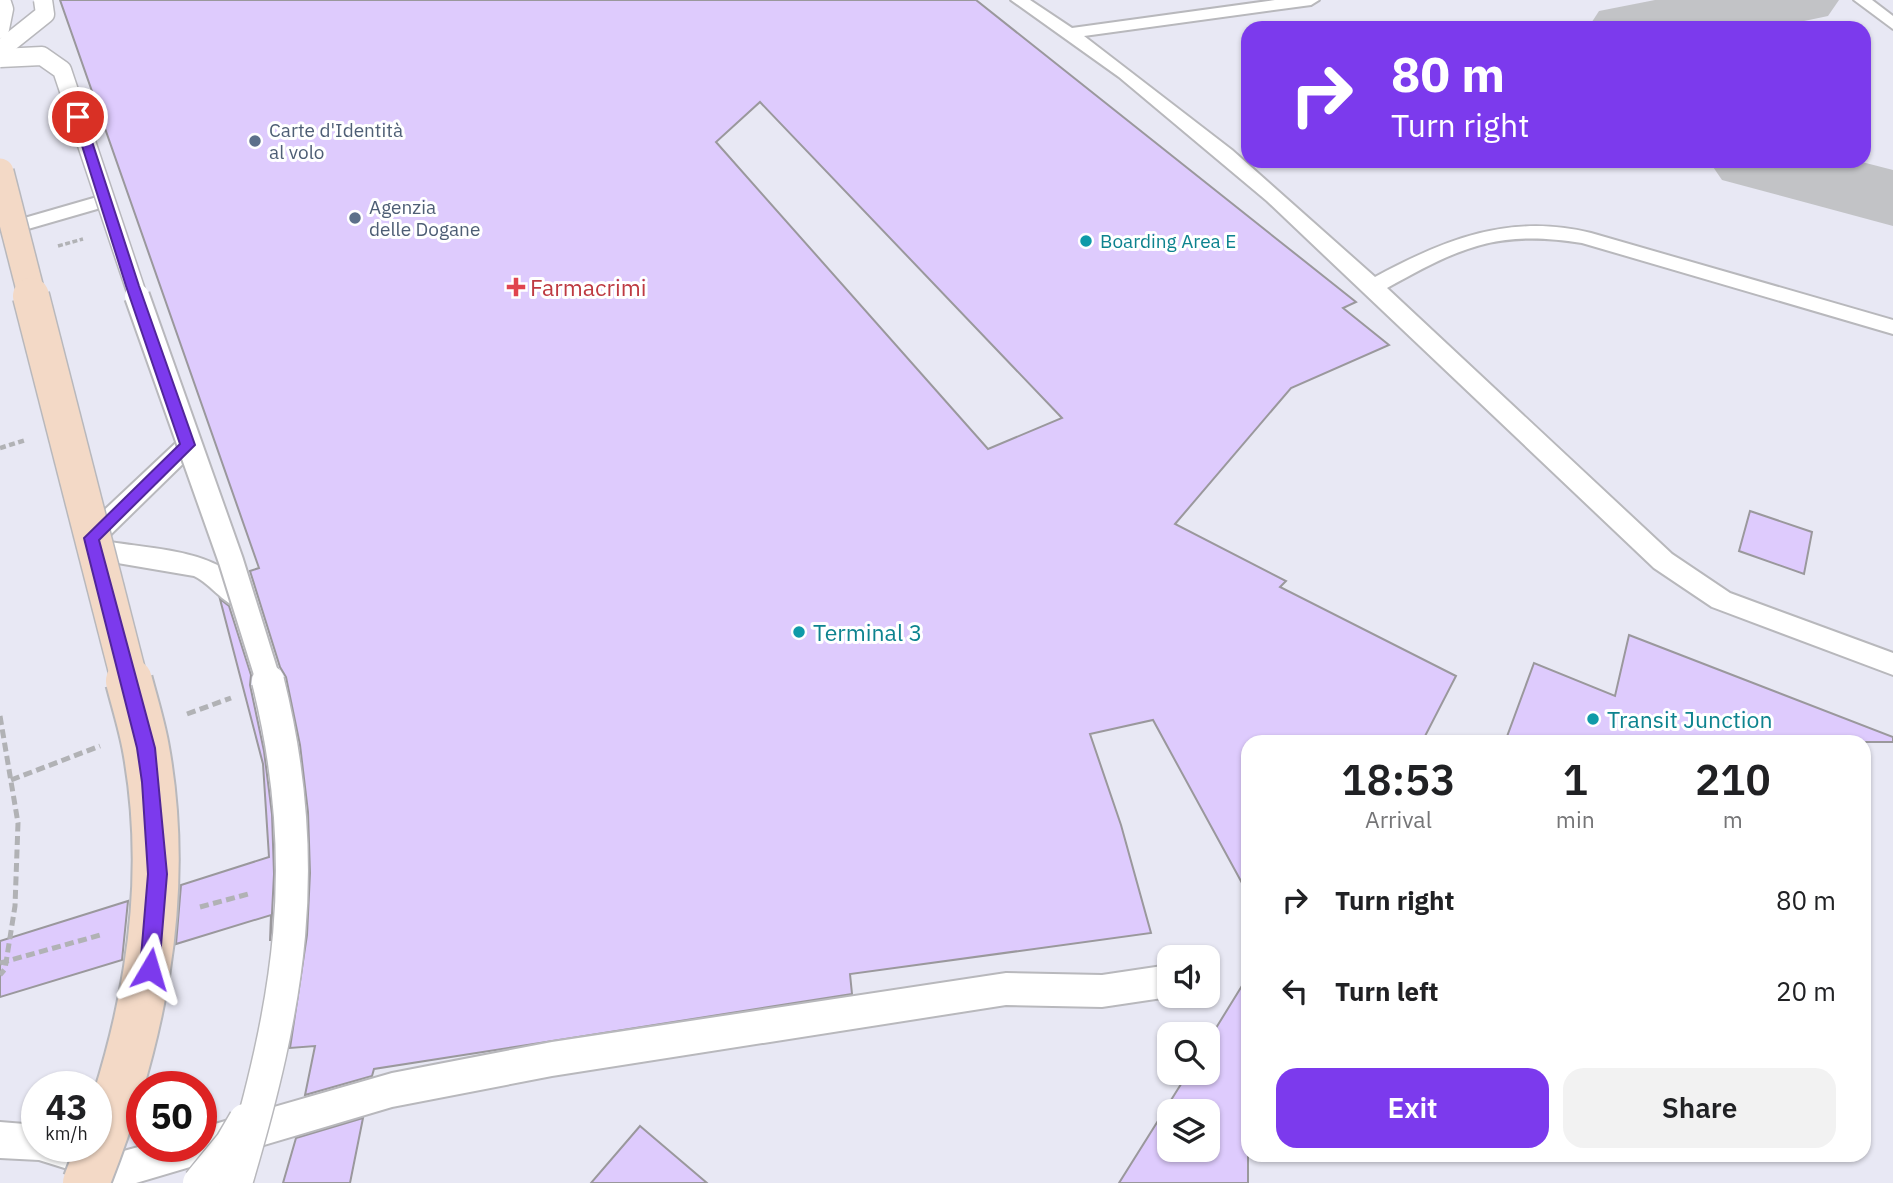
<!DOCTYPE html>
<meta charset="utf-8">
<style>
:root{--surface:#fff;--page:#f2f2f2;--text:#202124;--muted:#757577;--accent:#7c3aed}
body{margin:0;font-family:"IBM Plex Sans",sans-serif;background:var(--page);color:var(--text);height:100vh;display:flex;flex-direction:column;font-size:26px;white-space:nowrap}
*{box-sizing:border-box;margin:0}
p{font-size:23px;color:var(--muted)}
.icon{flex:none;width:38px;height:38px;fill:none;stroke:currentColor;stroke-width:2;stroke-linecap:round;stroke-linejoin:round}
.map{position:relative;flex:1;overflow:hidden}
.panel{position:absolute;left:1241px;top:735px;width:630px;height:427px;display:flex;flex-direction:column;background:var(--surface);border-radius:21px;box-shadow:0 2px 5px #0004}
.panel>*{flex:none}
.hud{position:absolute;left:1241px;top:21px;width:630px;height:147px;border-radius:21px;box-shadow:0 2px 5px #0004;background:#7c3aed;color:#fff;overflow:hidden}
.tools{position:absolute;left:1157px;top:945px;display:grid;gap:14px}
.tools a{display:grid;place-items:center;width:63px;height:63px;border-radius:14px;background:var(--surface);box-shadow:0 2px 5px #0004;font-size:35px}
.speed{position:absolute;left:21px;top:1071px;display:flex;gap:14px;font-size:35px;font-weight:700;text-align:center}
.speed>*{display:grid;place-content:center;width:91px;height:91px;border-radius:50%;background:var(--surface);box-shadow:0 2px 5px #0004;line-height:1}
.speed small{font-size:18px;font-weight:400}
.speed .limit{border:10px solid #d22;background:#fff;color:#111}
.pin{position:absolute;display:grid;place-items:center;width:60px;height:60px;color:#fff;margin:-30px;border:4px solid #fff;border-radius:50%;box-shadow:0 2px 7px #0007}
.me{position:absolute;width:77px;margin:-38px;rotate:7deg;stroke-linejoin:round;filter:drop-shadow(0 0 5px #0008)}
.turn{display:flex;align-items:center;gap:24px;height:147px;padding:0 35px;font-size:32px}
.turn .icon{width:91px;height:91px;stroke-width:2.5}
.turn b{display:block;font-size:49px;line-height:60px}
.eta{display:flex;justify-content:space-evenly;align-items:center;height:119px;text-align:center}
.eta b{font-size:42px;font-weight:600;line-height:49px}
.primary-button{display:flex;gap:14px;margin-top:auto;padding:14px 35px}
.primary-button a{flex:1;height:80px;border-radius:21px;background:var(--accent);color:#fff;font-size:28px;font-weight:600;line-height:80px;text-align:center}
.primary-button a+a{background:var(--page);color:var(--text)}
ul{padding:0;list-style:none}
li{display:flex;align-items:center;gap:21px;height:91px;padding:0 35px}
li div{flex:1}
li b{display:block;font-size:26px}
li em{font-style:normal}
.map>svg:first-child{display:block}
.built{fill:#e8e8f4;fill-rule:evenodd}
.lines{fill:none;stroke-linecap:round;stroke-linejoin:round}
.taxiway{fill:#c2c3c6;fill-rule:evenodd}
.building{fill:#decbfd;stroke:#9a989c;stroke-width:2;fill-rule:evenodd}
.service-casing{stroke:#b8b8bc;stroke-width:4}
.path-far1{stroke:#b1b2b5;stroke-width:4.5;stroke-dasharray:6 3.5;stroke-linecap:butt}
.path{stroke:#b1b2b5;stroke-width:5;stroke-dasharray:9 4.5;stroke-linecap:butt}
.service{fill:#fff;fill-rule:evenodd}
.service-bridge-far2-casing{stroke:#b8b8bc;stroke-width:21;stroke-linecap:butt}
.service-bridge-far1-casing{stroke:#b8b8bc;stroke-width:28;stroke-linecap:butt}
.service-bridge-casing{stroke:#b8b8bc;stroke-width:35;stroke-linecap:butt}
.secondary-bridge-far2-casing{stroke:#b8b8bc;stroke-width:30;stroke-linecap:butt}
.secondary-bridge-far1-casing{stroke:#b8b8bc;stroke-width:39;stroke-linecap:butt}
.secondary-bridge-casing{stroke:#b8b8bc;stroke-width:50;stroke-linecap:butt}
.path-bridge-far1{stroke:#b1b2b5;stroke-width:3.5;stroke-dasharray:5 2.5;stroke-linecap:butt}
.path-bridge{stroke:#b1b2b5;stroke-width:5;stroke-dasharray:9 4.5;stroke-linecap:butt}
.service-bridge-far2{stroke:#fff;stroke-width:18}
.service-bridge-far1{stroke:#fff;stroke-width:24}
.service-bridge{stroke:#fff;stroke-width:32}
.secondary-bridge-far2{stroke:#f3d9c6;stroke-width:27}
.secondary-bridge-far1{stroke:#f3d9c6;stroke-width:36}
.secondary-bridge{stroke:#f3d9c6;stroke-width:46}
.route{fill:#7c3aed;stroke:#51269a;stroke-width:2}
.service-dot{fill:#5c6f8a;stroke:#fff;stroke-width:2.5}
.culture-dot{fill:#0f9aa8;stroke:#fff;stroke-width:2.5}
.health-dot{fill:#e0444e;stroke:#fff;stroke-width:2.5}
.labels{text-anchor:middle;dominant-baseline:central;stroke-width:6;stroke-linejoin:round;paint-order:stroke}
.far-service-label{font-size:19px;fill:#4e5e75;stroke:#fff;text-anchor:start}
.far-culture-label{font-size:19px;fill:#0d838f;stroke:#fff;text-anchor:start}
.health-label{font-size:23px;fill:#be3a42;stroke:#fff;text-anchor:start}
.culture-label{font-size:23px;fill:#0d838f;stroke:#fff;text-anchor:start}
</style>
<div class="map">
<svg width="1893" height="1183" viewBox="0 0 1893 1183">
<rect width="100%" height="100%" fill="#f3f4f8"/>
<path class="built" d="M0,0h1893v1183h-1893zM1248,28h616v133h-616zM1248,742h616v413h-616zM1169,957h39v39h-39zM1169,1034h39v39h-39zM37,1087h59v59h-59zM142,1087h59v59h-59zM1169,1111h39v39h-39z"/>
<g class="lines">
<g class="taxiway">
<path d="M1655,0h184l-11,16 -57,12h-183l11,-17z"/>
<path d="M1709,161h149l35,9v56l-171,-46z"/>
</g>
</g>
<g class="building">
<path d="M60,0h916l380,302 -13,6 46,37 -98,43 -116,136 111,57 -6,6 176,89 -34,66h-174v152l-95,-174 -63,14 31,91 30,108 -301,41 2,20 -478,75 -2,7 -67,19 10,-49 -25,2 17,-113 3,-62 -2,-61 -8,-67 -14,-68 -6,-10 -30,-96 9,-3zM760,102l302,316 -74,31 -272,-307z"/>
<path d="M1750,511l62,21 -8,42 -65,-23z"/>
<path d="M220,599l9,7 22,69 -1,10 14,66 8,63 2,60 -3,59 -1,8 1,-26 -95,29 5,-59 88,-28 -6,-93z"/>
<path d="M1629,635l264,102v5h-388l29,-79 81,33z"/>
<path d="M128,901l-6,59 -122,37v-56z"/>
<path d="M1248,976v207h-129l69,-110h20v-32zM1169,1111h39v39h-39z"/>
<path d="M363,1118l-13,65h-67l13,-45z"/>
<path d="M640,1126l67,57h-116z"/>
</g>
<g class="lines">
<defs>
<g id="service">
<path d="M1011,0h19l42,28 203,-28h44l-8,5 -227,31 148,114 143,127c70,-38 136,-64 216,-44l302,87v14l-311,-91c-85,-14 -123,5 -195,45l285,266 58,39 163,60v22l-181,-68 -58,-39 -387,-367 -148,-124z"/>
<path d="M1854,0h18l21,16v13z"/>
<path d="M104,195l10,6 -3,4 -97,28 -10,-6 3,-4z"/>
<path d="M188,437l8,2 4,6 -4,6 -92,90c50,9 123,7 151,59l-4,7c-22,7 -37,-22 -57,-31l-100,-17 -9,-3 -4,-7 2,-4 -5,-7 4,-7 98,-92z"/>
<path d="M1169,965v32l-67,10 -96,-2 -454,71 -160,31 -256,76h-52l3,-8 -48,-15 -39,-2v-36l37,3v21h59v-4l24,10 22,-6h59v-18l191,-55 160,-31 454,-69 96,2z"/>
</g>
</defs>
<use href="#service" class="service-casing"/>
<path class="path-far1" d="M0,448l26,-8"/>
<g class="path">
<path d="M187,714l44,-16"/>
<path d="M0,716l18,107 -3,83 -10,63 -5,6"/>
<path d="M11,780l89,-34"/>
</g>
<use href="#service" class="service"/>
<defs>
<g id="service-bridge-far2">
<path d="M0,29l4,-20 -3,-9"/>
<path d="M0,50l45,-36 -2,-14"/>
<path d="M0,58l42,-2 20,14 76,227"/>
</g>
<path id="service-bridge-far1" d="M137,296l94,265 38,122"/>
<g id="service-bridge">
<path d="M199,1183l32,-39 14,-24"/>
<path d="M236,1183c53,-179 78,-317 32,-502"/>
</g>
<path id="secondary-bridge-far2" d="M0,172l32,125"/>
<path id="secondary-bridge-far1" d="M31,296l99,387"/>
<path id="secondary-bridge" d="M86,1183c55,-138 87,-285 60,-434 -4,-23 -11,-45 -17,-68"/>
</defs>
<use href="#service-bridge-far2" class="service-bridge-far2-casing"/>
<use href="#service-bridge-far1" class="service-bridge-far1-casing"/>
<use href="#service-bridge" class="service-bridge-casing"/>
<use href="#secondary-bridge-far2" class="secondary-bridge-far2-casing"/>
<use href="#secondary-bridge-far1" class="secondary-bridge-far1-casing"/>
<use href="#secondary-bridge" class="secondary-bridge-casing"/>
<path class="path-bridge-far1" d="M58,246l25,-7"/>
<g class="path-bridge">
<path d="M200,907l52,-14"/>
<path d="M0,963l104,-29"/>
</g>
<use href="#service-bridge-far2" class="service-bridge-far2"/>
<use href="#service-bridge-far1" class="service-bridge-far1"/>
<use href="#service-bridge" class="service-bridge"/>
<use href="#secondary-bridge-far2" class="secondary-bridge-far2"/>
<use href="#secondary-bridge-far1" class="secondary-bridge-far1"/>
<use href="#secondary-bridge" class="secondary-bridge"/>
</g>
<path class="route" d="M78,114l6,3 55,169 56,159 -96,95 56,208 12,126 -8,95 -2,7 -7,3 -7,-3 -3,-7 8,-95 -6,-92 -5,-34 -53,-210 96,-94 -54,-158 -53,-169z"/>
<g class="service-dot">
<circle cx="255" cy="141" r="7"/>
<circle cx="355" cy="218" r="7"/>
</g>
<g class="culture-dot">
<circle cx="1086" cy="241" r="7"/>
<circle cx="799" cy="632" r="7"/>
<circle cx="1593" cy="719" r="7"/>
</g>
<path class="health-dot" d="M512.5 276.5h7v7h7v7h-7v7h-7v-7h-7v-7h7z"/>
<g class="labels">
<g class="far-service-label">
<text x="269" y="130">Carte d'Identità<tspan x="269" dy="22">al volo</tspan></text>
<text x="369" y="207">Agenzia<tspan x="369" dy="22">delle Dogane</tspan></text>
</g>
<g class="far-culture-label">
<text x="1100" y="241">Boarding Area E</text>
</g>
<g class="health-label">
<text x="530" y="287">Farmacrimi</text>
</g>
<g class="culture-label">
<text x="813" y="632">Terminal 3</text>
<text x="1607" y="719">Transit Junction</text>
</g>
</g>
</svg>
<div class="tools">
<a><svg class="icon" aria-label="sound" viewBox="0 0 24 24"><path d="M4 9h4l5-4v14l-5-4H4zM17 9q2 3 0 6"/></svg></a>
<a><svg class="icon" aria-label="search" viewBox="0 0 24 24"><circle cx="10" cy="10" r="6"/><path d="M15 15l6 6"/></svg></a>
<a><svg class="icon" aria-label="layers" viewBox="0 0 24 24"><path d="M12 4l9 5-9 5-9-5zM3 14l9 5 9-5"/></svg></a>
</div>
<div class="speed"><div>43<small>km/h</small></div><div class="limit">50</div></div>
<div class="pin" style="left:78px;top:117px;background:#d93025"><svg class="icon" aria-label="arrive" viewBox="0 0 24 24"><path d="M6 21V4h12l-3 4 3 4H6"/></svg></div>
<svg class="me" style="left:150px;top:969px" viewBox="-20 -20 40 40"><path d="M0-17L14 15 0 8-14 15z" fill="#7c3aed" stroke="#fff" stroke-width="4"/></svg>
<div class="hud">
<div class="turn"><svg class="icon" aria-label="right" viewBox="0 0 24 24"><path d="M7 20v-9h11M14 6l5 5-5 5"/></svg><div><b>80 m</b>Turn right</div></div>
</div>
<section class="panel">
<div class="eta">
<div><b>18:53</b><p>Arrival</p></div>
<div><b>1</b><p>min</p></div>
<div><b>210</b><p>m</p></div>
</div>
<ul>
<li><svg class="icon" aria-label="right" viewBox="0 0 24 24"><path d="M7 20v-9h11M14 6l5 5-5 5"/></svg><div><b>Turn right</b></div><em>80 m</em></li>
<li><svg class="icon" aria-label="left" viewBox="0 0 24 24"><path d="M17 20v-9H6M10 6l-5 5 5 5"/></svg><div><b>Turn left</b></div><em>20 m</em></li>
</ul>
<div class="primary-button"><a>Exit</a><a>Share</a></div>
</section>
</div>
